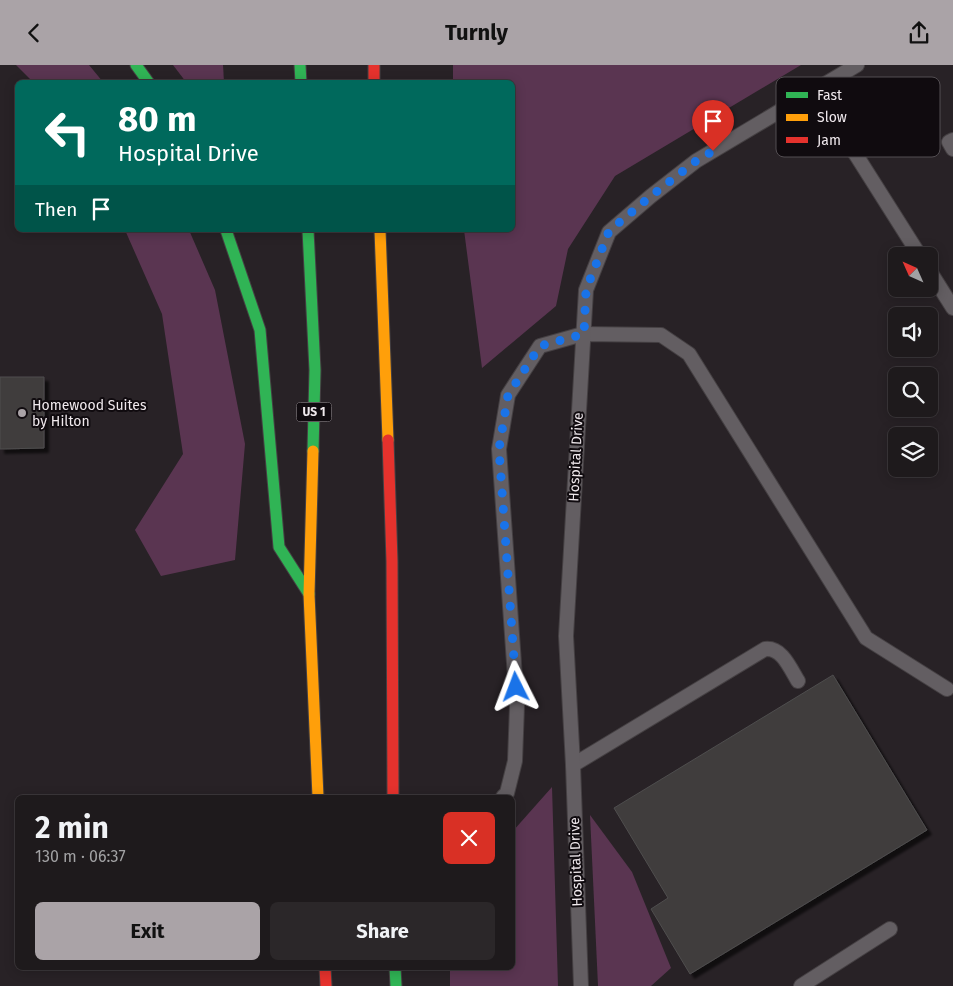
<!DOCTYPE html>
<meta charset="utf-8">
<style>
:root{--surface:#1e1a1c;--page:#2b2729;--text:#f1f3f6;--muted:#a1a1a3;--line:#3c383b;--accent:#aaa3a7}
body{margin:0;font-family:"Fira Sans",sans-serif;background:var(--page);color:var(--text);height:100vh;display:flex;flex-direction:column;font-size:19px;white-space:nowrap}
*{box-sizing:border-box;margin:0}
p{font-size:16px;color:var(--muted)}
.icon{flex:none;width:28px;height:28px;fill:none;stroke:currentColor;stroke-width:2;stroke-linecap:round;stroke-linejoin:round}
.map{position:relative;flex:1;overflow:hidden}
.details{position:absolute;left:15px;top:730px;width:500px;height:175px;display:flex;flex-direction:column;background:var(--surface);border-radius:8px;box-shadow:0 2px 12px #0003,0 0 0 1px var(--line)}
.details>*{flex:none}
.hud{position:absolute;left:15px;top:15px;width:500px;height:152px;border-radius:8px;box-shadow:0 2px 12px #0003,0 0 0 1px var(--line);background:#00695c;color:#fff;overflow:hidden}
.needle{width:32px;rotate:315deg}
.fabs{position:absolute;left:888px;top:182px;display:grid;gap:10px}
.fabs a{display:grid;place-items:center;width:50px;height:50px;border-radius:8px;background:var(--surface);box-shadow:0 2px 12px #0003,0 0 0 1px var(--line);font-size:25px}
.pin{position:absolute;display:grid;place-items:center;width:42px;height:42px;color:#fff;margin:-51px -21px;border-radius:50% 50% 50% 0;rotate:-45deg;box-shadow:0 0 5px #0007}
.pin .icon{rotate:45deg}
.me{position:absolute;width:55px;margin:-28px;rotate:357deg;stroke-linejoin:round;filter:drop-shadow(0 0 4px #0008)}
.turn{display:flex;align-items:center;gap:18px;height:105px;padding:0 20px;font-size:22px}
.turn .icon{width:65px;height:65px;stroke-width:2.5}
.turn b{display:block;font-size:35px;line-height:42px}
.then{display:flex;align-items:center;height:48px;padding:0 20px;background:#0003;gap:10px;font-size:19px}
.round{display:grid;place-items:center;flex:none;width:52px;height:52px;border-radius:8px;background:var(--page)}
.headline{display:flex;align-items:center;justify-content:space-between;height:85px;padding:0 20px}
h1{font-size:30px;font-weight:700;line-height:38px}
.action{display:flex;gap:10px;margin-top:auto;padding:10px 20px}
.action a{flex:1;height:58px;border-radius:8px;background:var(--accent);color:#111;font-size:20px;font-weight:700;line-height:58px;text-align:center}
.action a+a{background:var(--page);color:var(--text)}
header{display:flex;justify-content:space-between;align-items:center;height:65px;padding:0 20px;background:var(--accent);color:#111;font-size:22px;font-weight:700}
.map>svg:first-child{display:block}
.green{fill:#5a3551}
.building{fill:#3f3e3d;stroke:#4f4d4e;filter:url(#shadow)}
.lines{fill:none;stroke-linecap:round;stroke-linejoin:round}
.lane-casing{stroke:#454043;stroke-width:16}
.fast-casing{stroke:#454043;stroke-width:13}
.slow-casing{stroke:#454043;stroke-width:13}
.jam-casing{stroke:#454043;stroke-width:13}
.lane{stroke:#635e62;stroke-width:14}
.fast{stroke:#30b455;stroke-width:11}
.slow{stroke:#ff9f0a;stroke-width:11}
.jam{stroke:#e5322d;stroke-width:11}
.route{stroke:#1a73e8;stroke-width:9;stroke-dasharray:0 16.2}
.poi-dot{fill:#aaa3a7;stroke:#100b0f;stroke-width:2}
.labels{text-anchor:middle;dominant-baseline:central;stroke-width:4;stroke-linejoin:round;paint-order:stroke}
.shield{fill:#100b0f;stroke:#ada6aa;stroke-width:1}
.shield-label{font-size:12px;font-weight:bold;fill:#f0e9ed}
.poi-label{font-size:14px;fill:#f0e9ed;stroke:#100b0f;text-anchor:start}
.street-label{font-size:14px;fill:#f0e9ed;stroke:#100b0f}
.key{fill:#100b0f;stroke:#534e52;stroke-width:1}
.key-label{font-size:14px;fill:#f0e9ed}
</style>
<header><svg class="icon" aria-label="back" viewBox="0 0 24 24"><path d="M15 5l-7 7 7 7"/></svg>Turnly<svg class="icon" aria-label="share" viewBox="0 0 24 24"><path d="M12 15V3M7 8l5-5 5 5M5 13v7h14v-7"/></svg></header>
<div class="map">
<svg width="953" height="921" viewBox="0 0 953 921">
<defs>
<filter id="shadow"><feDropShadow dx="4.5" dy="4.5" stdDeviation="1" flood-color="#0009"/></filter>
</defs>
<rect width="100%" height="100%" fill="#282226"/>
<g class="green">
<path d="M16,0h73l14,17h-70z"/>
<path d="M173,0h50l1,17h-38z"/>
<path d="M453,0h348l-186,111 -47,73 -12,57 -74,62 -18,-138h48v-147l-59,-1z"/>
<path d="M125,165h64l26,60 30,154 -10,116 -74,16 -26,-46 48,-76 -21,-140z"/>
<path d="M552,722l6,199h-108v-18l62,-1 1,-136z"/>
<path d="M590,750l42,57 39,96 -20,18h-53z"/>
</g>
<g class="building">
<path d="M0,312h44v71l-44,1z"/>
<path d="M833,610l94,155 -237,144 -39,-65 17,-11 -54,-90z"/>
</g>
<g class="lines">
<defs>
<g id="lane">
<path d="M815,25l105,166"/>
<path d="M953,75l-4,2 4,7"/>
<path d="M929,205l24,38"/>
<path d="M573,700l192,-116c17,-2 25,19 33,32"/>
<path d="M503,732l4,-4 8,-32 2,-55 -18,-257 9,-54 32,-49 43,-12 78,1 28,19 177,284 81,51"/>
<path d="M581,921l-8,-221 -7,-129 20,-346 23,-58 42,-36 45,-35 161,-96"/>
<path d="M801,921l89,-57"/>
</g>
<g id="fast">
<path d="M136,0l13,18"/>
<path d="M300,0l1,18"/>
<path d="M226,165l34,100 19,217 30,47"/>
<path d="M308,165l7,140 -2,81"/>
<path d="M395,902l1,19"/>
</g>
<g id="slow">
<path d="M380,165l8,210"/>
<path d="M313,386l-4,143 9,203"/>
</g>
<g id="jam">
<path d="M374,0v18"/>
<path d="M388,375l4,121 1,236"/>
<path d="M325,902l1,19"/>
</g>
</defs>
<use href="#lane" class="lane-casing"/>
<use href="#fast" class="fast-casing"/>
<use href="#slow" class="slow-casing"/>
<use href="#jam" class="jam-casing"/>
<use href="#lane" class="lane"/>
<use href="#fast" class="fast"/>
<use href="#slow" class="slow"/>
<use href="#jam" class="jam"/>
</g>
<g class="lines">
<path class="route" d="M516,622l-17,-238 9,-54 32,-49 44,-12 2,-44 23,-59 42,-35 45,-35 17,-10"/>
</g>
<circle class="poi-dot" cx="22" cy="348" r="5"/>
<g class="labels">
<rect class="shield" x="296.5" y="337.5" width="35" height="19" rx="4"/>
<g class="shield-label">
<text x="314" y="347">US 1</text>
</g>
<g class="poi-label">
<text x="32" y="340">Homewood Suites<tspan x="32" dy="16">by Hilton</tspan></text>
</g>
<g class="street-label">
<text transform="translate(576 392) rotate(-87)">Hospital Drive</text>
<text transform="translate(576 797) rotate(-92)">Hospital Drive</text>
</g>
</g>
<rect x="776" y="12" width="164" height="80" rx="8" class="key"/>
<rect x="786" y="27" width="22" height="6" fill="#30b455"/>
<rect x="786" y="49" width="22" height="7" fill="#ff9f0a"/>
<rect x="786" y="72" width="22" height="6" fill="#e5322d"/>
<g class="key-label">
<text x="817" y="35">Fast</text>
<text x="817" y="57">Slow</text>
<text x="817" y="80">Jam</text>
</g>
</svg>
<div class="fabs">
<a><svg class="needle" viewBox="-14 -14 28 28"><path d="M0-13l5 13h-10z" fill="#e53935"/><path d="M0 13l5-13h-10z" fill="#a1a1a3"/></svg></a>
<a><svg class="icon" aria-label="sound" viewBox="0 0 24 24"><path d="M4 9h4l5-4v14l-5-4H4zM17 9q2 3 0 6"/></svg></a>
<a><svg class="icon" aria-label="search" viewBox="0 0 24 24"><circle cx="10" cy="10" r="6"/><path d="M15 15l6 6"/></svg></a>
<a><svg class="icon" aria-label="layers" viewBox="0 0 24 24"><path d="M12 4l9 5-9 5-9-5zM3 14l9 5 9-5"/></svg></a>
</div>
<div class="pin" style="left:713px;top:86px;background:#d93025"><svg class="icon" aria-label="arrive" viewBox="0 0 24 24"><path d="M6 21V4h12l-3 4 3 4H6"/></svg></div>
<svg class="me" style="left:516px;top:622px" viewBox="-20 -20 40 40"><path d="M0-17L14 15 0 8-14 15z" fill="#1a73e8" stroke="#fff" stroke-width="4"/></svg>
<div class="hud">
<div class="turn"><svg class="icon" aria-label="left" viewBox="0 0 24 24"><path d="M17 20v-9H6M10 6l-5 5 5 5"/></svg><div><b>80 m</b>Hospital Drive</div></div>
<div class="then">Then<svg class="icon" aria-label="arrive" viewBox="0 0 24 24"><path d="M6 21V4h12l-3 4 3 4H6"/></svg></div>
</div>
<section class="details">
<div class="headline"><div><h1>2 min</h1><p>130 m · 06:37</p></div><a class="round" style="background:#d93025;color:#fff"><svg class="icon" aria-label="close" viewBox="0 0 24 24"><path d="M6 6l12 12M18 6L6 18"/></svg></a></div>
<div class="action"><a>Exit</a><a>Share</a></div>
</section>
</div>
